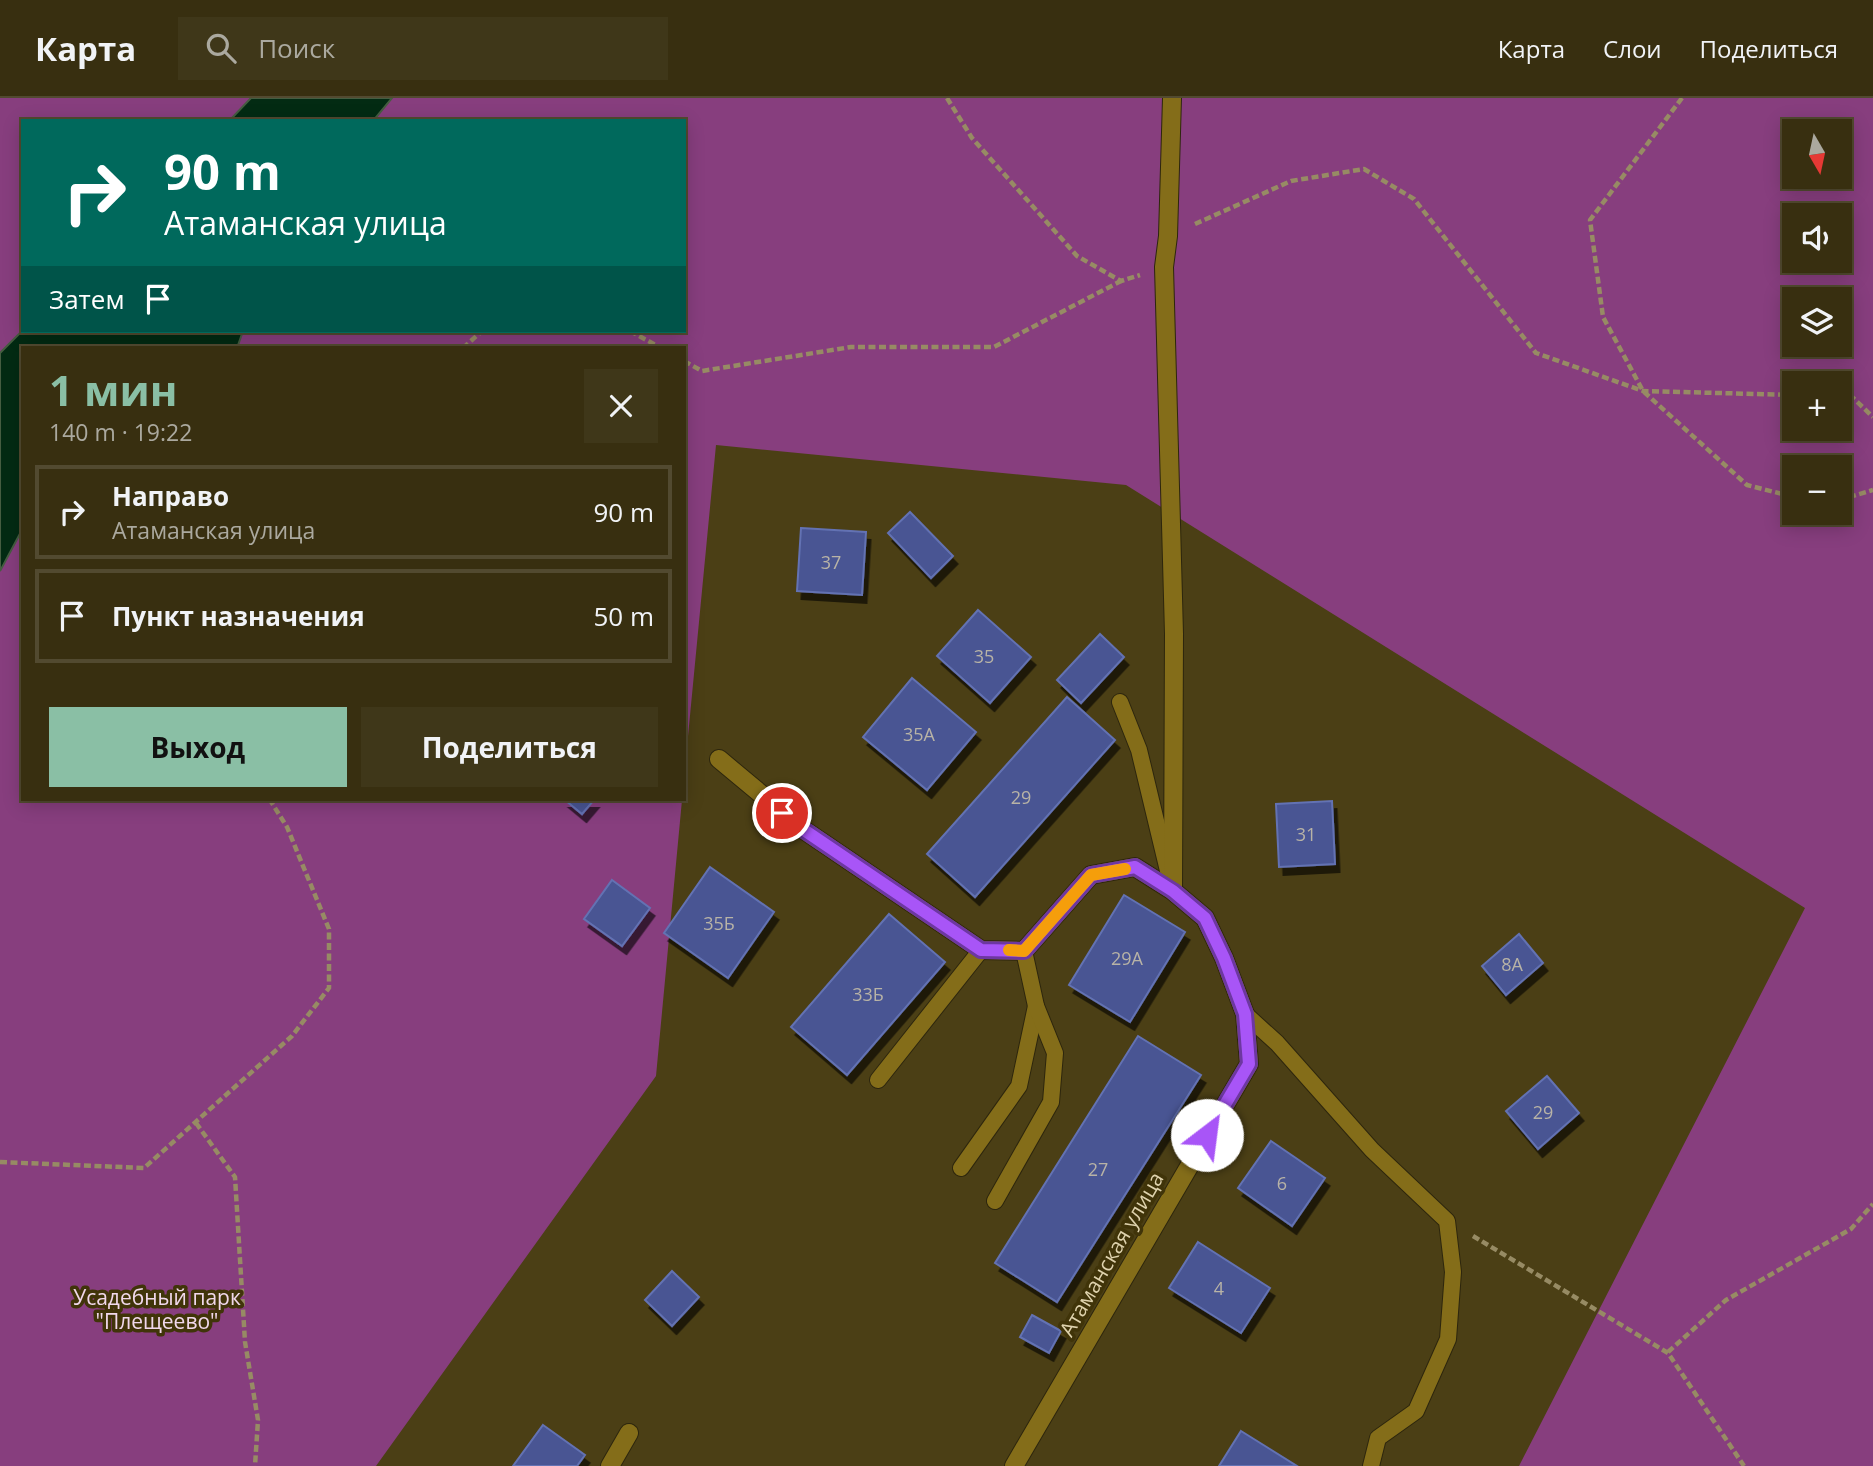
<!DOCTYPE html>
<html lang="ru">
<meta charset="utf-8">
<style>
:root{--surface:#382f10;--page:#3f3719;--text:#f1f3f6;--muted:#aba99f;--line:#524a30;--accent:#8abfa5}
body{margin:0;font-family:"Open Sans",sans-serif;background:var(--page);color:var(--text);height:100vh;display:flex;flex-direction:column;font-size:26px;white-space:nowrap}
*{box-sizing:border-box;margin:0}
p{font-size:23px;color:var(--muted)}
.icon{flex:none;width:38px;height:38px;fill:none;stroke:currentColor;stroke-width:2;stroke-linecap:round;stroke-linejoin:round}
.map{position:relative;flex:1;overflow:hidden}
.details{position:absolute;left:21px;top:248px;width:665px;height:455px;display:flex;flex-direction:column;background:var(--surface);border-radius:0px;box-shadow:0 4px 18px #0003,0 0 0 2px var(--line)}
.details>*{flex:none}
.top-card{position:absolute;left:21px;top:21px;width:665px;height:214px;border-radius:0px;box-shadow:0 4px 18px #0003,0 0 0 2px var(--line);background:#00695c;color:#fff;overflow:hidden}
.needle{width:46px;rotate:171deg}
.fabs{position:absolute;left:1782px;top:21px;display:grid;gap:14px}
.fabs a{display:grid;place-items:center;width:70px;height:70px;border-radius:0px;background:var(--surface);box-shadow:0 4px 18px #0003,0 0 0 2px var(--line);font-size:35px}
.pin{position:absolute;display:grid;place-items:center;width:60px;height:60px;color:#fff;margin:-30px;border:4px solid #fff;border-radius:50%;box-shadow:0 2px 7px #0007}
.me{position:absolute;width:77px;margin:-38px;rotate:30deg;stroke-linejoin:round;filter:drop-shadow(0 0 5px #0008)}
.turn{display:flex;align-items:center;gap:24px;height:147px;padding:0 28px;font-size:32px}
.turn .icon{width:91px;height:91px;stroke-width:2.5}
.turn b{display:block;font-size:49px;line-height:60px}
.then{display:flex;align-items:center;height:66px;padding:0 28px;background:#0003;gap:14px;font-size:26px}
.round{display:grid;place-items:center;flex:none;width:74px;height:74px;border-radius:0px;background:var(--page)}
.summary{display:flex;align-items:center;justify-content:space-between;height:119px;padding:0 28px}
h1{font-size:42px;font-weight:700;line-height:52px;color:var(--accent)}
.primary-button{display:flex;gap:14px;margin-top:auto;padding:14px 28px}
.primary-button a{flex:1;height:80px;border-radius:0px;background:var(--accent);color:#111;font-size:28px;font-weight:700;line-height:80px;text-align:center}
.primary-button a+a{background:var(--page);color:var(--text)}
ul{padding:0;list-style:none}
li{display:flex;align-items:center;gap:21px;height:94px;margin:0 14px 10px;padding:0 14px;border:4px solid var(--line);border-radius:0px}
li div{flex:1}
li b{display:block;font-size:26px}
li em{font-style:normal}
header{display:flex;align-items:center;gap:42px;box-sizing:border-box;height:98px;padding:0 35px;background:var(--surface);border-bottom:2px solid var(--line)}
header strong{font-size:33px}
nav{display:flex;gap:38px;margin-inline-start:auto;font-size:24px}
.search{width:490px;height:63px;background:var(--page);display:flex;align-items:center;gap:18px;box-sizing:border-box;padding:0 24px;border-radius:0px;color:var(--muted);font-size:26px}
.map>svg:first-child{display:block}
.green{fill:#873e7e;fill-rule:evenodd}
.water{fill:#032b13;stroke:#455d41;stroke-width:2}
.building{fill:#485593;stroke:#6372b3;stroke-width:2;filter:url(#shadow)}
.lines{fill:none;stroke-linecap:round;stroke-linejoin:round}
.service-casing{stroke:#2d260d;stroke-width:18}
.minor-casing{stroke:#2d260d;stroke-width:20}
.path{stroke:#978b64;stroke-width:4.5;stroke-dasharray:7 3.5;stroke-linecap:butt}
.service{stroke:#846d19;stroke-width:16}
.minor{stroke:#846d19;stroke-width:18}
.route-casing{stroke:#6d37a1;stroke-width:18}
.route{stroke:#a855f7;stroke-width:12}
.slow{stroke:#f59e0b;stroke-width:12}
.labels{text-anchor:middle;dominant-baseline:central;stroke-width:7;stroke-linejoin:round;paint-order:stroke}
.number-label{font-size:18px;fill:#b8b3a6}
.street-label{font-size:21px;fill:#ded2ad;stroke:#403409}
.park-label{font-size:21px;fill:#f1d8ec;stroke:#403409}
</style>
<header>
<strong>Карта</strong>
<div class="search"><svg class="icon" aria-label="search" viewBox="0 0 24 24"><circle cx="10" cy="10" r="6"/><path d="M15 15l6 6"/></svg>Поиск</div>
<nav><a>Карта</a><a>Слои</a><a>Поделиться</a></nav>
</header>
<div class="map">
<svg width="1873" height="1368" viewBox="0 0 1873 1368">
<defs>
<filter id="shadow"><feDropShadow dx="4.5" dy="8" stdDeviation="0" flood-color="#0009"/></filter>
</defs>
<rect width="100%" height="100%" fill="#4b3f15"/>
<g class="green">
<path d="M0,0h251l-22,23h-206v209l-23,23z"/>
<path d="M392,0h1481v1368h-354l286,-558 -679,-423 -410,-40 -32,333v-430h-447l6,-17h441v-210h-311zM1794,33h45v46h-45zM1794,117h45v46h-45zM1794,201h45v46h-45zM1794,285h45v46h-45zM1794,369h45v46h-45z"/>
<path d="M23,430v272h659l-26,276 -280,390h-376v-895z"/>
</g>
<g class="water">
<path d="M251,0h141l-19,23h-144z"/>
<path d="M23,232l220,1 -6,17h-214v180l-23,43v-218z"/>
</g>
<g class="building">
<path d="M910,414l43,44 -22,22 -43,-45z"/>
<path d="M801,430l65,4 -4,63 -65,-4z"/>
<path d="M978,512l53,47 -41,46 -53,-47z"/>
<path d="M1100,536l24,23 -43,46 -24,-23z"/>
<path d="M912,580l64,54 -49,58 -64,-53z"/>
<path d="M1067,599l48,43 -140,157 -48,-43z"/>
<path d="M565,702h29l-12,14z"/>
<path d="M1332,703l3,63 -56,3 -3,-63z"/>
<path d="M710,769l64,45 -46,66 -64,-45z"/>
<path d="M612,782l38,28 -28,38 -38,-27z"/>
<path d="M1124,797l61,37 -55,90 -61,-37z"/>
<path d="M889,816l56,48 -98,113 -56,-48z"/>
<path d="M1519,836l24,29 -37,32 -24,-29z"/>
<path d="M1138,938l63,39 -144,227 -62,-39z"/>
<path d="M1547,978l32,37 -41,36 -32,-38z"/>
<path d="M1271,1043l54,37 -33,48 -54,-38z"/>
<path d="M1198,1144l72,46 -29,45 -72,-45z"/>
<path d="M672,1173l27,26 -27,29 -27,-26z"/>
<path d="M1032,1217l29,16 -12,22 -29,-16z"/>
<path d="M543,1327l42,30 -8,11h-64z"/>
<path d="M1241,1333l56,35h-78z"/>
</g>
<g class="lines">
<defs>
<g id="service">
<path d="M1120,604l19,48 30,125"/>
<path d="M1245,916l32,29 95,107 75,71 6,51 -5,67 -32,72 -38,27 -7,28"/>
<path d="M878,982l103,-130"/>
<path d="M961,1070l58,-82 17,-80"/>
<path d="M995,1103l56,-99 4,-49 -19,-47 -12,-55"/>
</g>
<g id="minor">
<path d="M1172,0l-4,138 -4,31 10,367 -1,257"/>
<path d="M719,661l85,71 177,120 43,1 67,-76 44,-8 38,24 32,27 19,40 21,56 4,50 -235,402"/>
<path d="M610,1368l19,-33"/>
</g>
</defs>
<use href="#service" class="service-casing"/>
<use href="#minor" class="minor-casing"/>
<g class="path">
<path d="M947,0l25,40 105,118 44,25 19,-6"/>
<path d="M1682,0l-92,122 13,97 40,74 104,94 47,12"/>
<path d="M1195,126l96,-43 73,-12 50,30 122,154 107,38 151,4"/>
<path d="M630,233l31,17"/>
<path d="M463,250l19,-17"/>
<path d="M684,263l18,10 149,-24h143l127,-66"/>
<path d="M1839,297h11l23,22"/>
<path d="M1839,402l34,-10"/>
<path d="M196,1025l39,54 10,165 13,78 -3,46"/>
<path d="M0,1064l144,6 148,-132 37,-48v-59l-42,-102 -17,-27"/>
<path d="M1473,1138l195,117 76,113"/>
<path d="M1668,1254l58,-52 125,-71 22,-25"/>
</g>
<use href="#service" class="service"/>
<use href="#minor" class="minor"/>
</g>
<g class="lines">
<defs>
<path id="route" d="M782,715l22,17 177,120 43,1 67,-76 44,-8 38,24 32,27 19,40 21,56 4,50 -42,71"/>
</defs>
<use href="#route" class="route-casing"/>
<use href="#route" class="route"/>
<path class="slow" d="M1009,852l15,1 67,-76 34,-6"/>
</g>
<g class="labels">
<g class="number-label">
<text x="831" y="464">37</text>
<text x="984" y="558">35</text>
<text x="919" y="636">35А</text>
<text x="1021" y="699">29</text>
<text x="1306" y="736">31</text>
<text x="719" y="825">35Б</text>
<text x="1127" y="860">29А</text>
<text x="1512" y="866">8А</text>
<text x="868" y="896">33Б</text>
<text x="1543" y="1014">29</text>
<text x="1098" y="1071">27</text>
<text x="1282" y="1085">6</text>
<text x="1219" y="1190">4</text>
</g>
<g class="street-label">
<text transform="translate(1111 1156) rotate(-60)">Атаманская улица</text>
</g>
<g class="park-label">
<text x="157" y="1199">Усадебный парк<tspan x="157" dy="24">"Плещеево"</tspan></text>
</g>
</g>
</svg>
<div class="fabs">
<a><svg class="needle" viewBox="-14 -14 28 28"><path d="M0-13l5 13h-10z" fill="#e53935"/><path d="M0 13l5-13h-10z" fill="#aba99f"/></svg></a>
<a><svg class="icon" aria-label="sound" viewBox="0 0 24 24"><path d="M4 9h4l5-4v14l-5-4H4zM17 9q2 3 0 6"/></svg></a>
<a><svg class="icon" aria-label="layers" viewBox="0 0 24 24"><path d="M12 4l9 5-9 5-9-5zM3 14l9 5 9-5"/></svg></a>
<a>+</a>
<a>−</a>
</div>
<div class="pin" style="left:782px;top:715px;background:#d93025"><svg class="icon" aria-label="arrive" viewBox="0 0 24 24"><path d="M6 21V4h12l-3 4 3 4H6"/></svg></div>
<svg class="me" style="left:1207px;top:1037px" viewBox="-20 -20 40 40"><circle r="19" fill="#fff"/><path d="M0-13L10 11 0 6-10 11z" fill="#a855f7"/></svg>
<div class="top-card">
<div class="turn"><svg class="icon" aria-label="right" viewBox="0 0 24 24"><path d="M7 20v-9h11M14 6l5 5-5 5"/></svg><div><b>90 m</b>Атаманская улица</div></div>
<div class="then">Затем<svg class="icon" aria-label="arrive" viewBox="0 0 24 24"><path d="M6 21V4h12l-3 4 3 4H6"/></svg></div>
</div>
<section class="details">
<div class="summary"><div><h1>1 мин</h1><p>140 m · 19:22</p></div><a class="round"><svg class="icon" aria-label="close" viewBox="0 0 24 24"><path d="M6 6l12 12M18 6L6 18"/></svg></a></div>
<ul>
<li><svg class="icon" aria-label="right" viewBox="0 0 24 24"><path d="M7 20v-9h11M14 6l5 5-5 5"/></svg><div><b>Направо</b><p>Атаманская улица</p></div><em>90 m</em></li>
<li><svg class="icon" aria-label="arrive" viewBox="0 0 24 24"><path d="M6 21V4h12l-3 4 3 4H6"/></svg><div><b>Пункт назначения</b></div><em>50 m</em></li>
</ul>
<div class="primary-button"><a>Выход</a><a>Поделиться</a></div>
</section>
</div>
